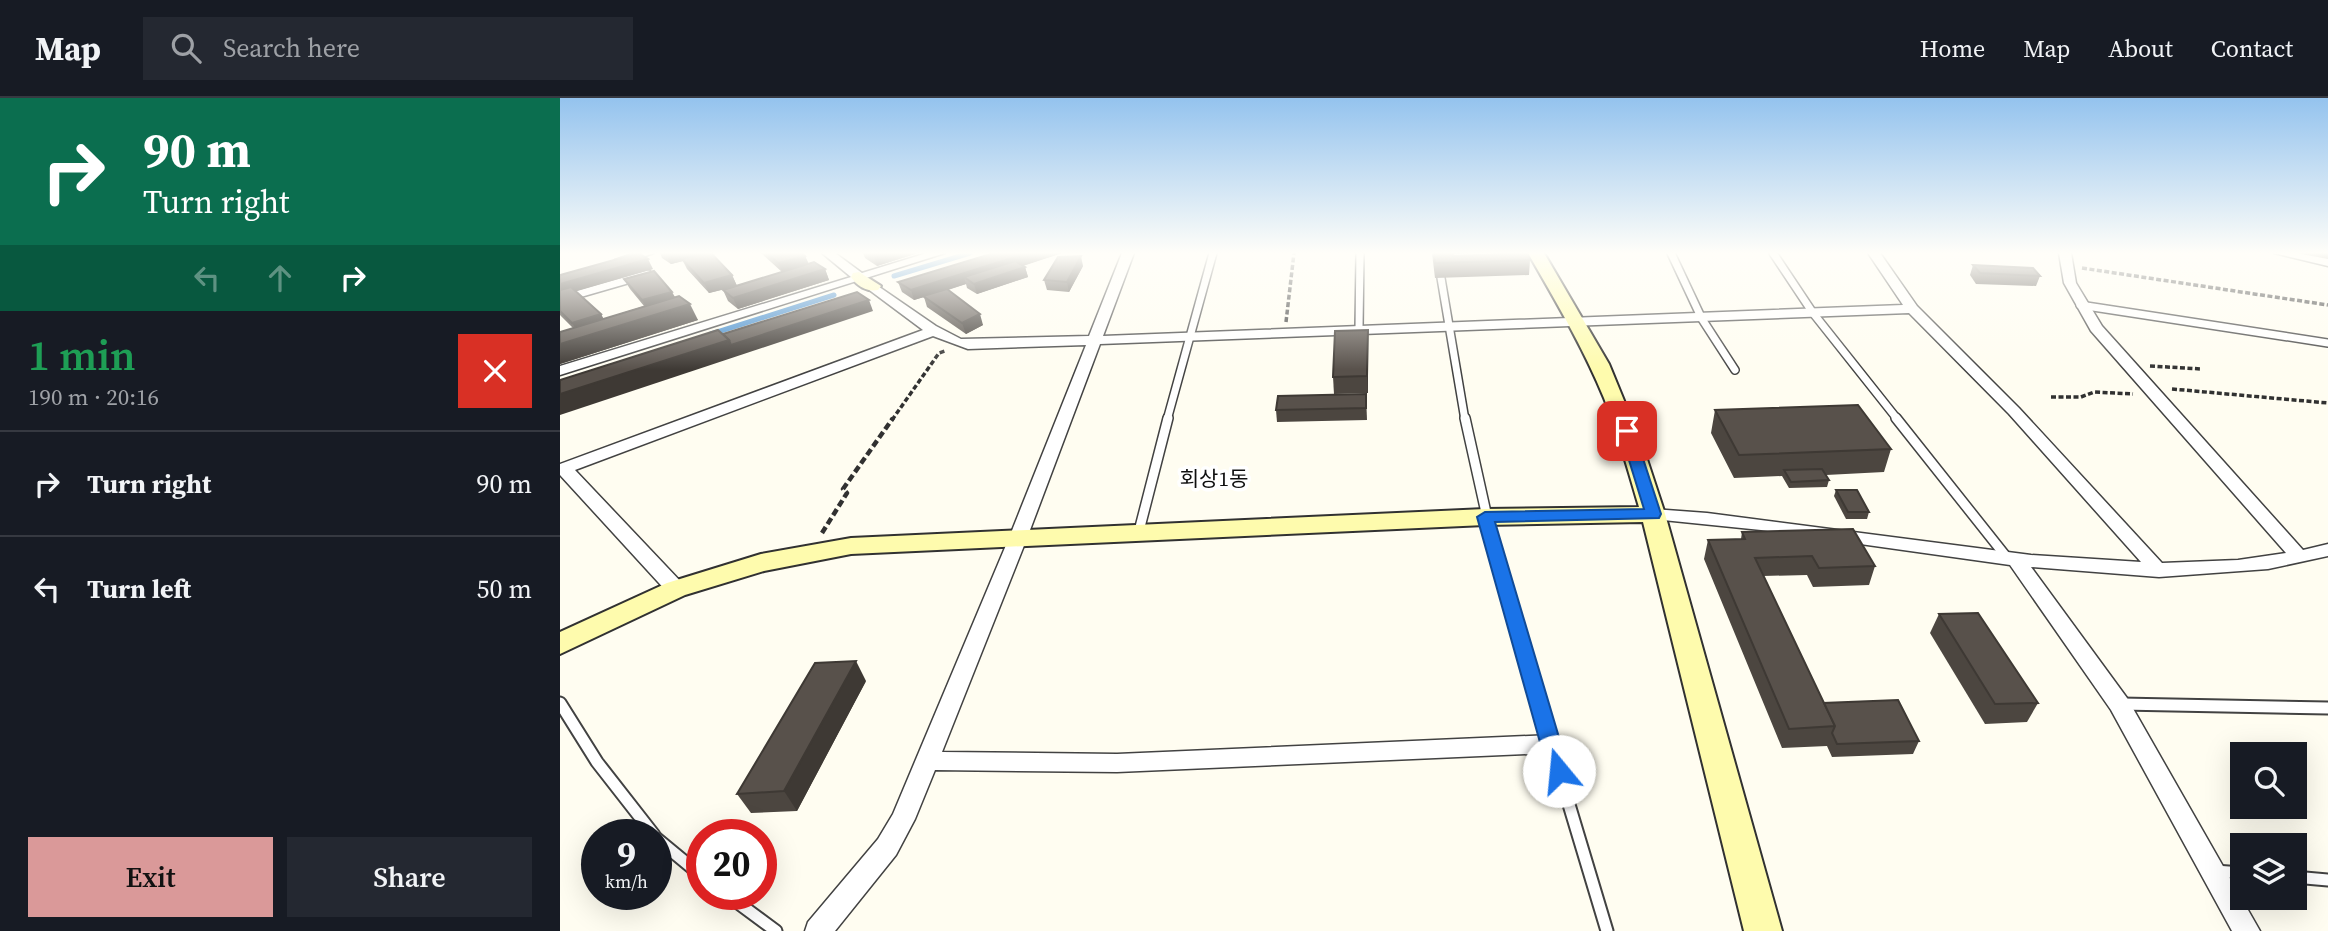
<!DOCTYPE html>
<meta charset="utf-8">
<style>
:root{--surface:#171b24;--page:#242831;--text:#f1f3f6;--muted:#9ea1a6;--line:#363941;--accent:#da9999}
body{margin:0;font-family:"Source Serif 4","Noto Sans KR",serif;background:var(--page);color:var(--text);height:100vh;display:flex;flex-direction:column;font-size:26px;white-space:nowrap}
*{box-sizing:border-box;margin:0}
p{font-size:23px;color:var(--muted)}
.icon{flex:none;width:38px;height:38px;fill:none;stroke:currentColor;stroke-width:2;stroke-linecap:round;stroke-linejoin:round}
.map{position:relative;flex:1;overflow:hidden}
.details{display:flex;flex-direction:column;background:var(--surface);width:560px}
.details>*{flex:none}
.hud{background:#0b6e4f;color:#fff;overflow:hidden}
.fabs{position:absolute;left:1670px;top:644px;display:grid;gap:14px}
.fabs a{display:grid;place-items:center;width:77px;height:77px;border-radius:0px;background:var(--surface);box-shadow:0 7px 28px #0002;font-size:35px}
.speed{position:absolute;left:21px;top:721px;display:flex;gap:14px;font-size:35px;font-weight:700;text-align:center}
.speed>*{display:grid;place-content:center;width:91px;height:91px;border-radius:50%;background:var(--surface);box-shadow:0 7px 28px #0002;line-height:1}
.speed small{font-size:18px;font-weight:400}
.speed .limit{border:10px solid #d22;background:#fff;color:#111}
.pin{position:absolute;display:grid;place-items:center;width:60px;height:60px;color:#fff;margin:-30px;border-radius:14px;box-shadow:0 4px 10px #0006}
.me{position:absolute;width:77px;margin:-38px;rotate:343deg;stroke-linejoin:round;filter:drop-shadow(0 0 5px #0008)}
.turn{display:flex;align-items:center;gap:24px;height:147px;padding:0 28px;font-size:32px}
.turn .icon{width:91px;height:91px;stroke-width:2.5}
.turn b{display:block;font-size:49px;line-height:60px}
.lanes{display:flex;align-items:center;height:66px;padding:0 28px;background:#0003;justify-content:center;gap:35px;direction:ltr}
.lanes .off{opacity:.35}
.round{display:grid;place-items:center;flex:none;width:74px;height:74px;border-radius:0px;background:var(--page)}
.headline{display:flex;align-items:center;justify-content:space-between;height:119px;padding:0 28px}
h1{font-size:42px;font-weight:600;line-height:52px;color:#1e9e55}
.action{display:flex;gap:14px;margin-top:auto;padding:14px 28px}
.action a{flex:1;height:80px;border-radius:0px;background:var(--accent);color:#111;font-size:28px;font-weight:600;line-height:80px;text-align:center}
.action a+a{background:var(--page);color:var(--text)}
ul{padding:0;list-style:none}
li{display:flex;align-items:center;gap:21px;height:105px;padding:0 28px;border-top:2px solid var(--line)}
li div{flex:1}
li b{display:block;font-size:26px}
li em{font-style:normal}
header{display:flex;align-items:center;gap:42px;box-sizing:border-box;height:98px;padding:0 35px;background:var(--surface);border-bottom:2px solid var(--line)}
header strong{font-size:33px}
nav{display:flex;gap:38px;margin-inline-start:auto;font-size:24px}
.search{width:490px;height:63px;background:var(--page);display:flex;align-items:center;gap:18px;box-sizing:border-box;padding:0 24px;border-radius:0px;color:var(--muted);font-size:26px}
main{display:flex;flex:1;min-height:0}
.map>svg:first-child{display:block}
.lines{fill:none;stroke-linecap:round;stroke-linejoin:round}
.stream{stroke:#3e89cc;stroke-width:5}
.lane-far2-casing{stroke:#424242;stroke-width:10}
.lane-far1-casing{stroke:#424242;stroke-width:12}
.lane-casing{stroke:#424242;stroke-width:15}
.street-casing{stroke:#424242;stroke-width:3}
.secondary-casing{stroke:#313131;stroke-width:4}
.path-far1{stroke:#313131;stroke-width:3.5;stroke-dasharray:5 2.5;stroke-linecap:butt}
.path{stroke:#313131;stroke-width:4.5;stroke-dasharray:7 3.5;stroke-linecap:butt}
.lane-far2{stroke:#fff;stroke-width:7}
.lane-far1{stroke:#fff;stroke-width:9}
.lane{stroke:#fff;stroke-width:11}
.street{fill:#fff;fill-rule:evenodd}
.secondary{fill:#fefbad;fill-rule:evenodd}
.wall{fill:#4c4640}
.shaded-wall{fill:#3e3934}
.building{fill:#58514b;stroke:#3e3934;stroke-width:2}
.route{fill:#1a73e8;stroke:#114b97;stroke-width:2}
.labels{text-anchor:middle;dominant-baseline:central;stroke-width:7;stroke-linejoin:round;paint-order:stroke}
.neighbourhood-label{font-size:21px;fill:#0f0f0f;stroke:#fff}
</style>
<header>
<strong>Map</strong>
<div class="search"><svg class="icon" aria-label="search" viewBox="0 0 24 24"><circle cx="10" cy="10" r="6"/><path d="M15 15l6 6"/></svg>Search here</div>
<nav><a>Home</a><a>Map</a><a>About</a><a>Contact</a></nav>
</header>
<main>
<section class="details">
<div class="hud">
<div class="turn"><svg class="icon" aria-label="right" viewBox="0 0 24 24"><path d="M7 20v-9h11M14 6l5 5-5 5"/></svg><div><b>90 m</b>Turn right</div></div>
<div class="lanes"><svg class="icon off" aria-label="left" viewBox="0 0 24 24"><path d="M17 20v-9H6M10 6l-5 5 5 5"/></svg><svg class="icon off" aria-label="ahead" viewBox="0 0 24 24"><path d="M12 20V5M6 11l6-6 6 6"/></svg><svg class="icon" aria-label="right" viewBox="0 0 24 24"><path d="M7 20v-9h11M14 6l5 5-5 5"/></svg></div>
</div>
<div class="headline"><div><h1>1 min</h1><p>190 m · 20:16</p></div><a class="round" style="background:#d93025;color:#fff"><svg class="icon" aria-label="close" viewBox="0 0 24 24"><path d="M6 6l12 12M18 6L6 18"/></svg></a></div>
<ul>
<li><svg class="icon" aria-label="right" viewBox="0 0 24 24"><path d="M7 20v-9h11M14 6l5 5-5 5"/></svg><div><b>Turn right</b></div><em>90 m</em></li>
<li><svg class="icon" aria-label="left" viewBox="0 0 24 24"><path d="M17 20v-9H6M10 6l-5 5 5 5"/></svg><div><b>Turn left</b></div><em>50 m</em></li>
</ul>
<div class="action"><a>Exit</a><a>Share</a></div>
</section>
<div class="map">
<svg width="1768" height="833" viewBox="0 0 1768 833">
<rect width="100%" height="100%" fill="#fffdf1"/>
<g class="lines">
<g class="stream">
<path d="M334,178l76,-23"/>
<path d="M151,236l123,-39"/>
</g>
<defs>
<g id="lane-far2">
<path d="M1111,155l31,66 33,51"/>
<path d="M1213,155l40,60 85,107"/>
<path d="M881,180l24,142"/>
<path d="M1520,207l248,38"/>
<path d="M799,231l1,-76"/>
<path d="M607,322l46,-167"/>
</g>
<g id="lane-far1">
<path d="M905,320l24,108 30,114"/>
<path d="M1336,320l112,141"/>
<path d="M579,433l29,-113"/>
</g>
<g id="lane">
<path d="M959,540l88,293"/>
<path d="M0,605l37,59 57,73"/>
<path d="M1561,606l207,4"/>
<path d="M96,740l46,38"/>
<path d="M1655,773l27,2"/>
<path d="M1734,779l34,3"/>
<path d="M166,796l50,37"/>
</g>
<g id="street">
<path d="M75,155h19l-33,11 -6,-4z"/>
<path d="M262,155h13l27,20 65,-20h18l-385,122v-9l291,-89z"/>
<path d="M562,155h12l-31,83 800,-31 -35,-52h12l37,53 102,102 143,155 76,-3 48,-7 -195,-222 -27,-48 -5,-30h12l5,30 26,43 201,224 25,-6v12l-60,13 -109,8 -128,-10 96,131 133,233h-28l-121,-221 -101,-145 -249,-35 -108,-11 -9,-5 9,-5 54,4 324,42 110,7 -132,-148 -100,-101 -809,31 -73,194 -85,214 175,2 434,-19 8,3 3,6 -3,6 -8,3 -434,19 -182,-2 -20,49 -19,36 -61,76h-30l3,-9 70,-83 15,-25 116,-276 77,-193 -118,4 -35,-13 -358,134 108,114 3,5 -3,5h-14l-109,-119v-11l363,-134 -55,-41v-6l4,-1 64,44 25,13 128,-3z"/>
<path d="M1714,155h24l30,5v8z"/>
<path d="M86,172l4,1v6l-90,26v-8z"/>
</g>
<g id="secondary">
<path d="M968,155h16l65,111 34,83 22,67 117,417h-38l-101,-409 -158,3 -634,29 -87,17 -79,24 -125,59v-22l107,-49 94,-29 90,-16 634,-29 154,-2c-11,-37 -21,-74 -35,-109 -21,-51 -49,-98 -76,-145z"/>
<path d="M299,174l22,14 -3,4c-11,2 -21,-4 -27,-13l2,-4z"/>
</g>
</defs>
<use href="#lane-far2" class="lane-far2-casing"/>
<use href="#lane-far1" class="lane-far1-casing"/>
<use href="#lane" class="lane-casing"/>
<use href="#street" class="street-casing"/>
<use href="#secondary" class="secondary-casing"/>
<g class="path-far1">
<path d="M1522,170l246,37"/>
<path d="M726,224l8,-69"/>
<path d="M1590,268l52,3"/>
<path d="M1612,291l156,14"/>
<path d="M1491,299h30l13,-5 39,2"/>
<path d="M332,322l47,-67 6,-2"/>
</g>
<path class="path" d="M262,435l25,-40 -4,-4 50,-71"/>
<use href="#lane-far2" class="lane-far2"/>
<use href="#lane-far1" class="lane-far1"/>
<use href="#lane" class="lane"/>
<use href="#street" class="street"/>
<use href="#secondary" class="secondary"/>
</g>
<g class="wall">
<path d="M100,155h53h-2l21,22 5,11 -28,7 -22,-24 -4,-8 -12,3 -9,-6z"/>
<path d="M201,155h41l3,3 4,8 16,5 4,11 -91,29 -10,-8 -5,-11 59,-18z"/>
<path d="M303,155h55l-41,13 -12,-8z"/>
<path d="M434,155h68l-39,13 2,1 3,10 -51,17 -10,-6 -1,-4 -18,6 35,35 -17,9 -39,-27 -3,-10 -10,3 -12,-8 -4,-10z"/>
<path d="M872,155h51l-30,1v2l77,4 -1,15 -94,3z"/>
<path d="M1736,155h32v6z"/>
<path d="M1413,167l67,11 -4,10 -60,-2 -6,-9z"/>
<path d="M523,168l-14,26 -22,-2 -3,-10z"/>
<path d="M93,171l-77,22 25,23 2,5 41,-13 -14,-17 -6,-10 51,18 23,23 -138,44v-32l13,-4 -13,-13v-40z"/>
<path d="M808,248v47l-34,1 -1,-17z"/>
<path d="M806,296l1,26 -90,2 -1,-12z"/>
<path d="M1155,312l176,39 -7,23 -58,3 3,5 -2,7 -38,1 -7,-12 -48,2 -23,-45z"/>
<path d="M1276,392l33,22 -2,7h-21l-12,-23z"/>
<path d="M1182,434l133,34 -6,19 -56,2 -6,-12 -44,1 61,127 95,38 -6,13 -81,3 -5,-11 -45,2 -78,-189 4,-19 33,-1z"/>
<path d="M1379,516l99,89 -11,19 -42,2 -55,-91z"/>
<path d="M306,583l-69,130 -46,2 -14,-19z"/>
</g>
<g class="shaded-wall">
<path d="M105,155h48l-29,8 -2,-2 1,2 -12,3z"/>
<path d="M313,155h45l-41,13z"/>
<path d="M468,155h34l-91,29 -7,-5 2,7 -52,16 -3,-10z"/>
<path d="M245,158l4,10 -26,7 -5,-10z"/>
<path d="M521,158l2,10 -14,26 -2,-10z"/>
<path d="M88,161l5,10 -93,27v-12z"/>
<path d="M465,169l3,10 -51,17 -3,-10z"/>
<path d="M265,171l4,11 -91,29 -5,-11z"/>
<path d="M172,177l5,11 -28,7 -5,-10z"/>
<path d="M112,194l6,10 -30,9 -6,-11z"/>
<path d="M309,202l4,11 -313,104v-21l169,-54z"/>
<path d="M130,206l8,16 -138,44v-20z"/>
<path d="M41,216l6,11 -28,9 -7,-11z"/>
<path d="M420,216l3,11 -17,9 -4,-11z"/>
<path d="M808,232v63l-1,-17z"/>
<path d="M296,563l10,20 -69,130 -13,-20z"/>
</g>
<g class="building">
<path d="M79,155l9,6 -88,25v-9z"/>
<path d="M145,155h6l21,22 -28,8 -22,-24z"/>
<path d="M207,155h35l3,3 -27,7z"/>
<path d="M434,155h34l-117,37 -13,-8z"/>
<path d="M874,155h19v3l74,-3 3,7 -95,3z"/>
<path d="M521,158l-14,26 -23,-2 14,-23z"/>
<path d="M455,163l10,6 -51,17 -10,-7z"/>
<path d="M254,164l11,7 -92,29 -10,-8z"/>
<path d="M1413,167l60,3 7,8 -60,-3z"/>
<path d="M94,173l18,21 -30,8 -18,-21z"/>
<path d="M11,189l30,27 -29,9 -12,-12v-21z"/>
<path d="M387,191l33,25 -18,9 -39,-27z"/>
<path d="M297,194l12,8 -138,45 -2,-5 -6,-6z"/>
<path d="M119,198l11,8 -130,40v-12z"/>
<path d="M158,232l11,10 -169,54v-14z"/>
<path d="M808,232l-1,46 -34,1 2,-46z"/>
<path d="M806,296v14l-90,2 2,-14z"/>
<path d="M1298,307l33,44 -152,6 -24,-45z"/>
<path d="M1262,371l7,11 -38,2 -7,-12z"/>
<path d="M1276,392h21l12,22h-21z"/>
<path d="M1293,431l22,37 -56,2 -7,-12 -57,2 80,168 -46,3 -81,-189 37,-1 -3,-7z"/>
<path d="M1418,515l60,90 -43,1 -56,-90z"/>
<path d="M296,563l-72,130 -47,3 78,-131z"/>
<path d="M1338,602l21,41 -82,3 -5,-11 3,-7 -11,-23z"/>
</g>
<linearGradient id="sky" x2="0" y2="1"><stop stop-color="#94c3ee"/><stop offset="0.57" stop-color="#fffef9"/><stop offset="1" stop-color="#fffef9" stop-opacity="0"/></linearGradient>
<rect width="1768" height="272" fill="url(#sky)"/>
<path class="route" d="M1067,329l7,4 27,83 -2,4 -164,4 74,249 -3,6 -7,3 -8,-3 -3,-6 -71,-254 8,-5 159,-3 -24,-78z"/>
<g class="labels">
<g class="neighbourhood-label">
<text x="654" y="380">회상1동</text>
</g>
</g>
</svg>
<div class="fabs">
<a><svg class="icon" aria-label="search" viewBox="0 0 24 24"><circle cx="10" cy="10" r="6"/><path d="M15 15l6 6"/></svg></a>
<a><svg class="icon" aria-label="layers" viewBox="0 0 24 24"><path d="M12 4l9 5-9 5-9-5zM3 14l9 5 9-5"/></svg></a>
</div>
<div class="speed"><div>9<small>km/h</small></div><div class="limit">20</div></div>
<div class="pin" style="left:1067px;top:333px;background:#d93025"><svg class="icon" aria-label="arrive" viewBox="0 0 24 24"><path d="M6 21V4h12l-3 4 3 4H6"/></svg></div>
<svg class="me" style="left:999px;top:673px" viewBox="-20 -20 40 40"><circle r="19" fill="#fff"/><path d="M0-13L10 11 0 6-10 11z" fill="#1a73e8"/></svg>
</div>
</main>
